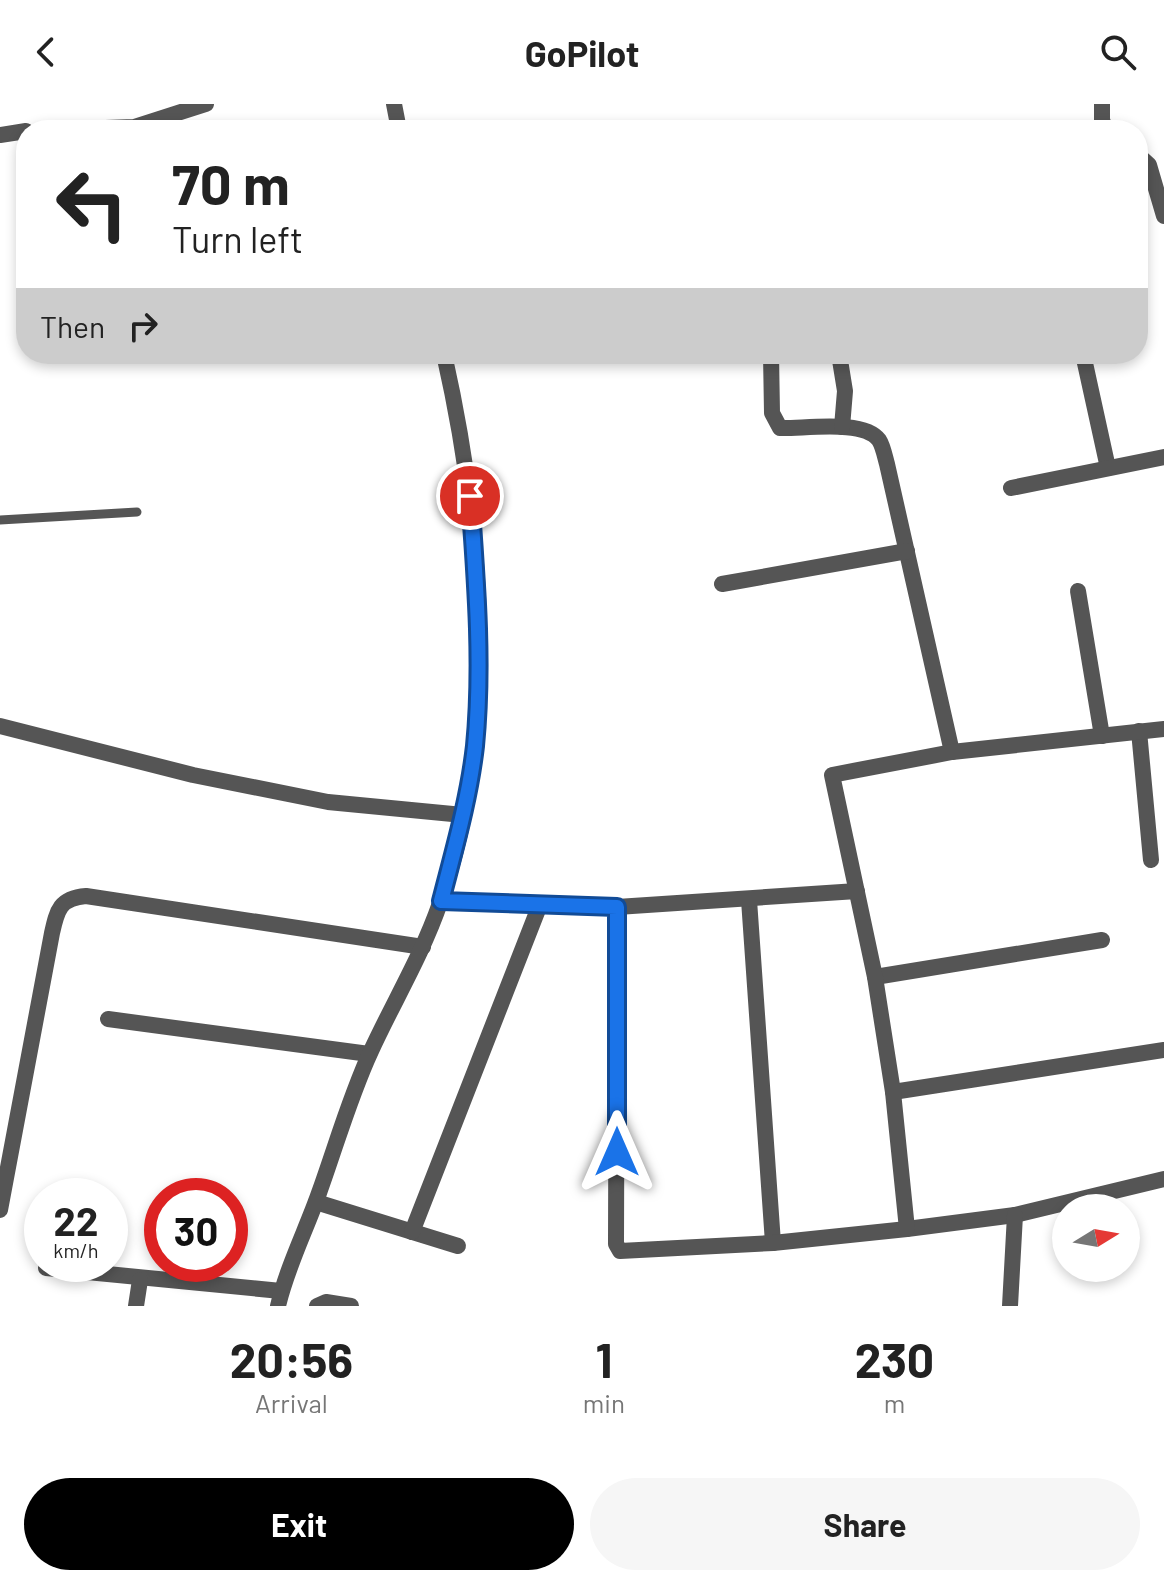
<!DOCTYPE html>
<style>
:root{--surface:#fff;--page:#f6f6f6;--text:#222;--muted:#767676;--accent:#000}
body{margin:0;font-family:Barlow,sans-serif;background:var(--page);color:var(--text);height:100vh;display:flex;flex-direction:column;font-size:30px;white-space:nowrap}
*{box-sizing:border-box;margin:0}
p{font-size:26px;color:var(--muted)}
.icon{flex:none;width:44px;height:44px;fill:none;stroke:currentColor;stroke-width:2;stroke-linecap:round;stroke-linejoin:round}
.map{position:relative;height:1202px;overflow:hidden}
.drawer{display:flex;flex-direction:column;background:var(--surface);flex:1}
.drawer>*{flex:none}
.banner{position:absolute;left:16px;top:16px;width:1132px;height:244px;border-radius:32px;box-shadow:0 4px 12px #0003;background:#fff;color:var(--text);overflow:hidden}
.needle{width:52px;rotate:79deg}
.buttons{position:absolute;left:1052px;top:1090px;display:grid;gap:16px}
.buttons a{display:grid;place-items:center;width:88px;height:88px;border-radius:50%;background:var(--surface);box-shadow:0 4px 12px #0003;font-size:40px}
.speed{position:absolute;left:24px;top:1074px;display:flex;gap:16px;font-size:40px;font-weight:700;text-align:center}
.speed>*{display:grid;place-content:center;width:104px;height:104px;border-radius:50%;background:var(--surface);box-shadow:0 4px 12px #0003;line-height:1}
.speed small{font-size:20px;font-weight:400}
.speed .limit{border:12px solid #d22;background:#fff;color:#111}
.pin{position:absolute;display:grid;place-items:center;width:68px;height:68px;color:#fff;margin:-34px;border:4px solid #fff;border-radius:50%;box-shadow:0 2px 8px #0007}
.me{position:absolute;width:88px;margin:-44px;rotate:0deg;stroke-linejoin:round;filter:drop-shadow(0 0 6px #0008)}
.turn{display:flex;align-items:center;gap:28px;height:168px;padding:0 24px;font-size:36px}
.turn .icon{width:104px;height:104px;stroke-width:2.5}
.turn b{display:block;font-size:56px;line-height:68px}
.then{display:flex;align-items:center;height:76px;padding:0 24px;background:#0003;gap:16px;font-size:30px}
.eta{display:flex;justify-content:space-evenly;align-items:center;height:136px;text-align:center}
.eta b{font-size:48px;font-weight:700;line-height:56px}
.action{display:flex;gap:16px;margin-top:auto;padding:16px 24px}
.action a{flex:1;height:92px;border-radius:48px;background:var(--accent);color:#fff;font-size:32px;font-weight:700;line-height:92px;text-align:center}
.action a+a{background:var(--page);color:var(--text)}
header{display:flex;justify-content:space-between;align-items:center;height:104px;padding:0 24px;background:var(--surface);font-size:36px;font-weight:700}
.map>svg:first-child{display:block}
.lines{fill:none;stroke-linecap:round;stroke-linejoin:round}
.service{stroke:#555;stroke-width:9}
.minor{stroke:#555;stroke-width:16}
.route-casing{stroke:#114b97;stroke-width:20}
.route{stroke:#1a73e8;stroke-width:14}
</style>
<header><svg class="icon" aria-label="back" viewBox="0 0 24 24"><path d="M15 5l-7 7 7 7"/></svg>GoPilot<svg class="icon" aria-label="search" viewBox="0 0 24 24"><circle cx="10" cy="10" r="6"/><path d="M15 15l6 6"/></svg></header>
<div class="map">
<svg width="1164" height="1202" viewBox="0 0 1164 1202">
<rect width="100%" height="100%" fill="#fff"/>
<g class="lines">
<path class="service" d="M0,416l137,-8"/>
<g class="minor">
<path d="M394,0l5,26"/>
<path d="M1102,0v16l4,10"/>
<path d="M49,26l85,-3 72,-23"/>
<path d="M0,31l26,-4"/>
<path d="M1138,51l11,10 15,51"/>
<path d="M771,250l1,59 8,15c23,1 84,-9 99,12 4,6 6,17 8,24l65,288"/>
<path d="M839,250l6,37 -3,36"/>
<path d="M1083,250l25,114"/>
<path d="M1011,384l153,-31"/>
<path d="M722,480l185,-33"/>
<path d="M1078,487l24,145"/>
<path d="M0,622l193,49 135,27 135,13"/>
<path d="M1139,627l12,129"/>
<path d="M749,796l24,343"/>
<path d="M441,797l176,6 240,-16"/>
<path d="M617,803l-1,337 4,7 153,-8 134,-14 108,-14 149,-36"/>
<path d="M875,873l227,-37"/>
<path d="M108,915l261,35"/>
<path d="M893,988l271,-42"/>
<path d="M316,1098l142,44"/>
<path d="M0,1106l52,-277c5,-23 8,-35 34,-37l337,51"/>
<path d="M907,1125l-14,-137 -18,-115 -43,-202 120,-23 212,-23"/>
<path d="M412,1128l127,-325"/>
<path d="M46,1164l235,23"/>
<path d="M136,1202l4,-26"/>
<path d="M278,1202c9,-39 28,-76 41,-113 17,-47 31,-97 52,-142 23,-50 51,-96 69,-148 60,-170 43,-376 4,-549"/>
<path d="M317,1202l9,-4 25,4"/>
<path d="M1010,1202l5,-91"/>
</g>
</g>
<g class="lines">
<defs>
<path id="route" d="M470,392c6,83 13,168 5,250 -6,53 -21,104 -34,155l176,6v245"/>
</defs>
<use href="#route" class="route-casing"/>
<use href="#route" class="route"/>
</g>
</svg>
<div class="buttons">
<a><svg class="needle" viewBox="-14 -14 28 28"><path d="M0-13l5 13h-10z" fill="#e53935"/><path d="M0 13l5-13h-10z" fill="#767676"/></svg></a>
</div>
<div class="speed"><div>22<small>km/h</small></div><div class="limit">30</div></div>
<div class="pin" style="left:470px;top:392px;background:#d93025"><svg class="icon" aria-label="arrive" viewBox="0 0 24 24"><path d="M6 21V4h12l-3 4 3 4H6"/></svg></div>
<svg class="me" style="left:617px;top:1048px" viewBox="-20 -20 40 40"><path d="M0-17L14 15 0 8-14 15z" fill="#1a73e8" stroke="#fff" stroke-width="4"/></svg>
<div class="banner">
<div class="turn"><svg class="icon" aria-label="left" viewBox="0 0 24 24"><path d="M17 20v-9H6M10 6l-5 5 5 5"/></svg><div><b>70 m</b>Turn left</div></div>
<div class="then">Then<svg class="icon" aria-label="right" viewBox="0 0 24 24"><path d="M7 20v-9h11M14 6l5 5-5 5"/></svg></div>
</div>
</div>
<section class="drawer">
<div class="eta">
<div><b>20:56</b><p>Arrival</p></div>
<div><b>1</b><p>min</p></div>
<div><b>230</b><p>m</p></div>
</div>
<div class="action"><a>Exit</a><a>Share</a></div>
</section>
